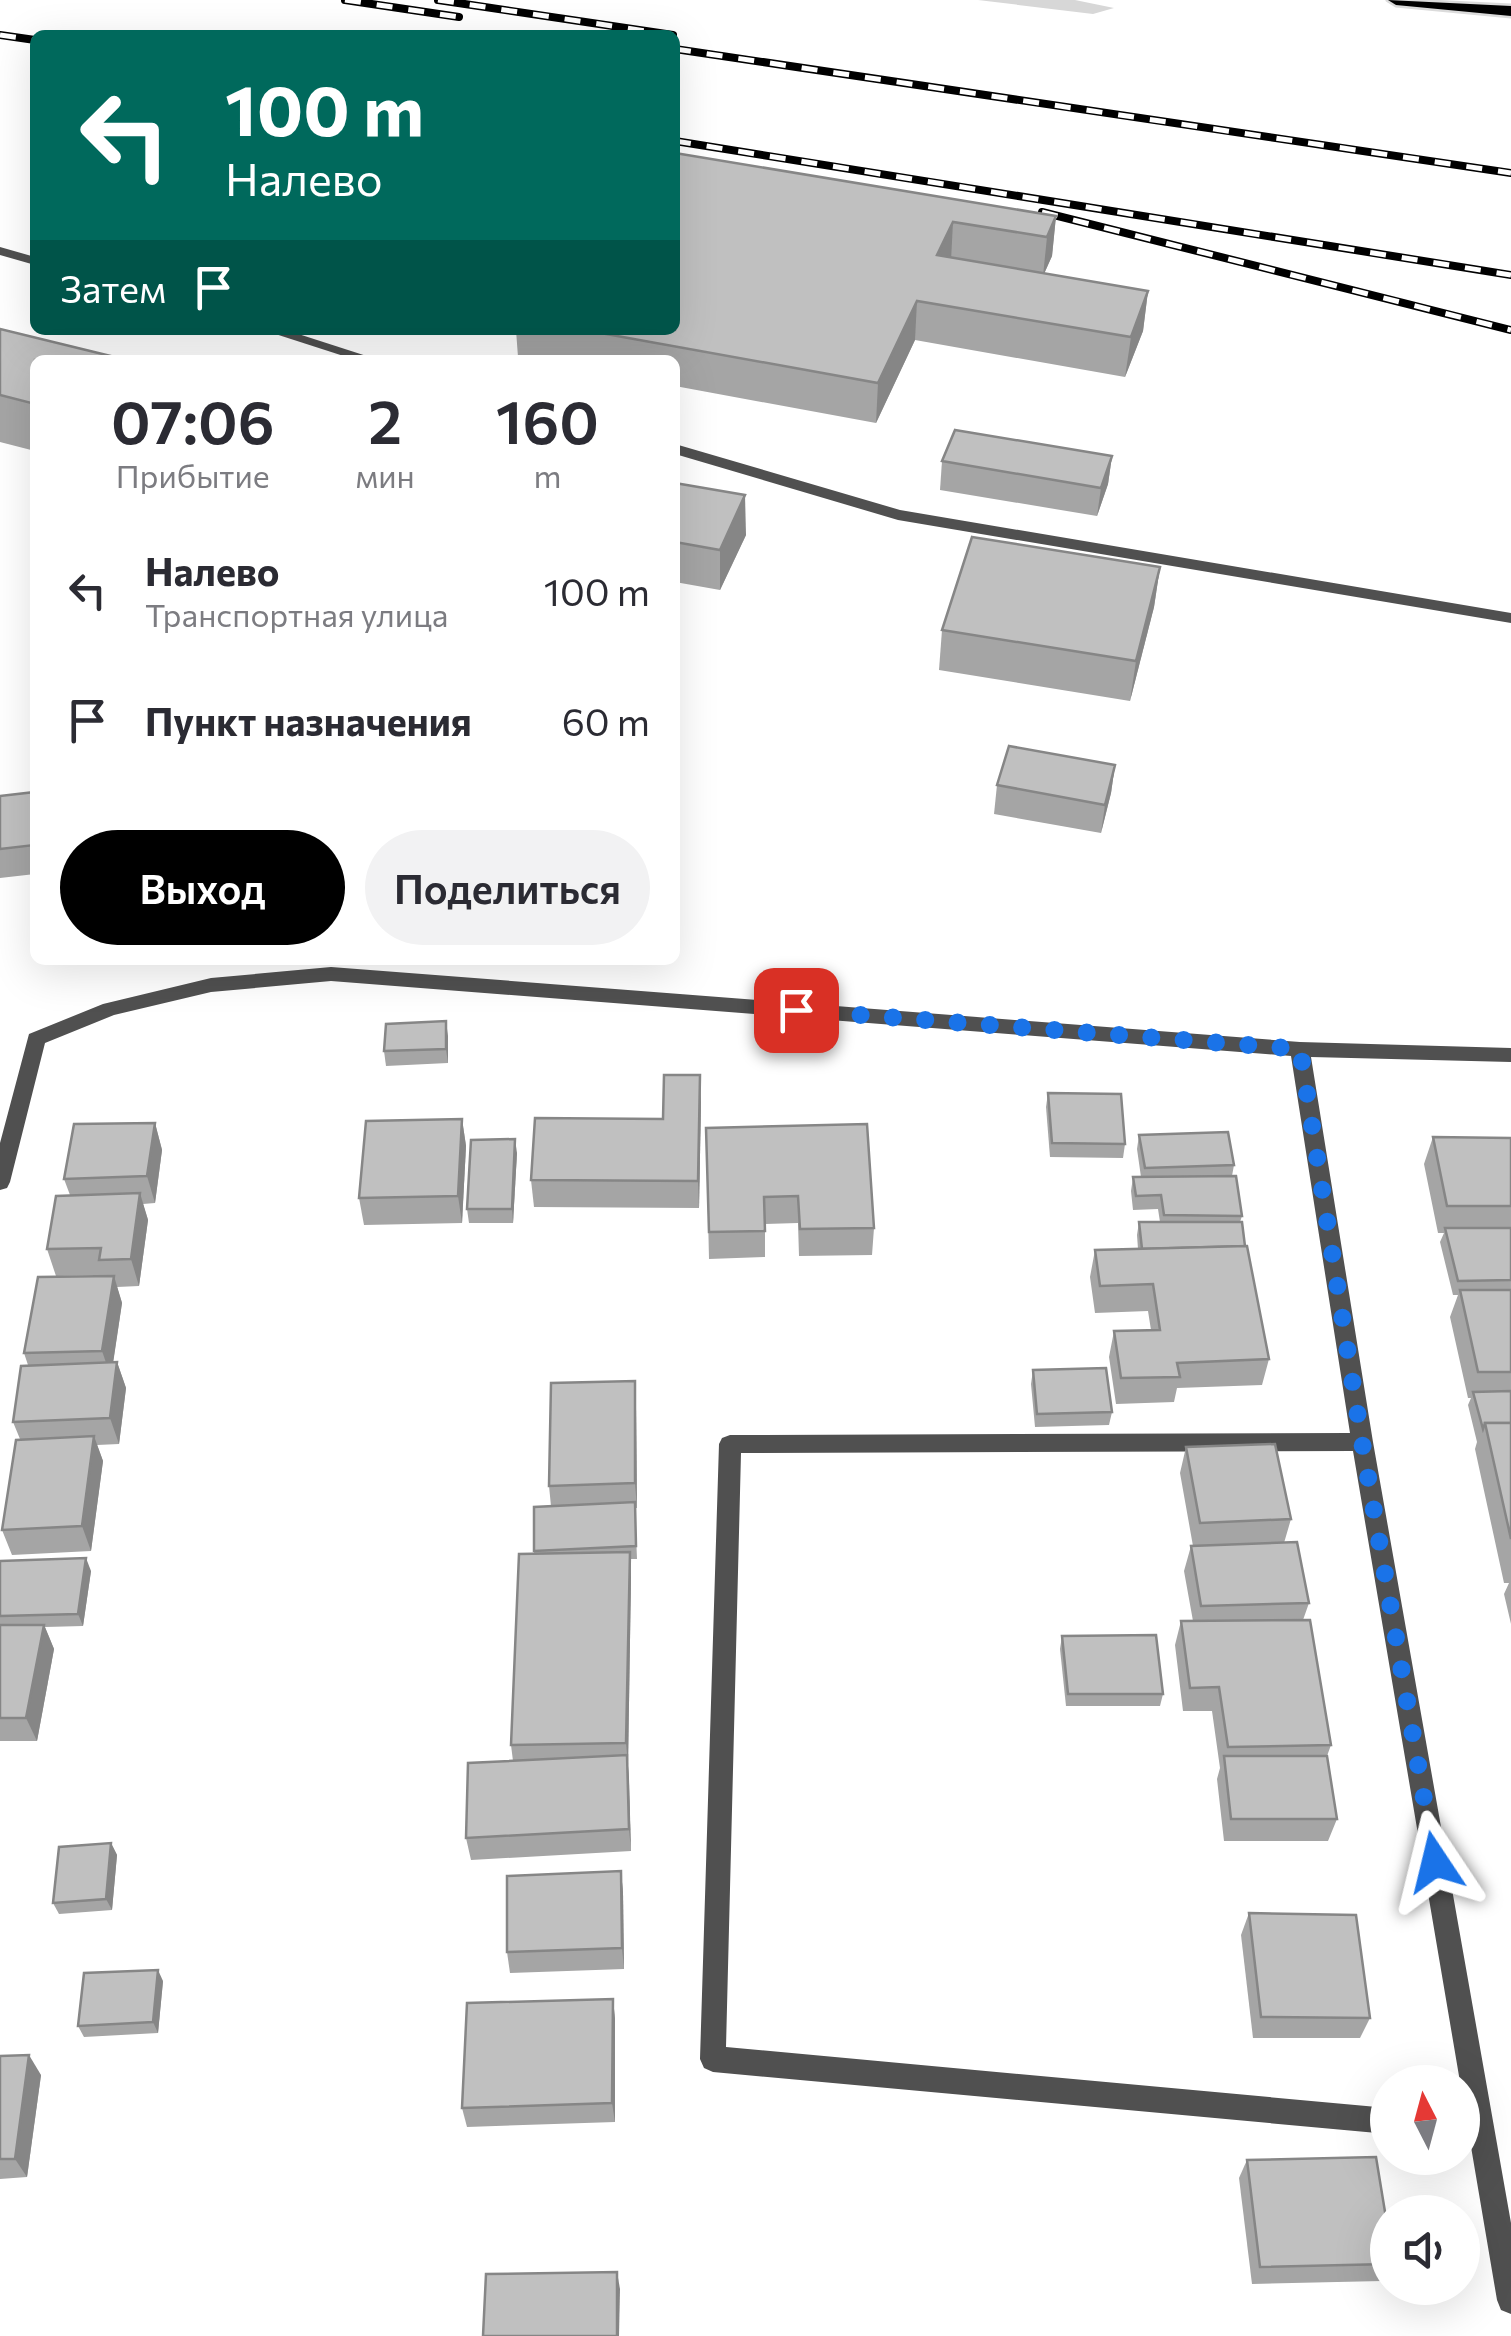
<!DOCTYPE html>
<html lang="ru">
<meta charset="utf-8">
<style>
:root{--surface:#fff;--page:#f2f2f3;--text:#2b2b33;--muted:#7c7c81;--accent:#000}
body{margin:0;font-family:Commissioner,sans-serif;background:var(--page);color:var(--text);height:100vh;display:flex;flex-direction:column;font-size:38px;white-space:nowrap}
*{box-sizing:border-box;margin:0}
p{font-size:32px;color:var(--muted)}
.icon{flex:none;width:55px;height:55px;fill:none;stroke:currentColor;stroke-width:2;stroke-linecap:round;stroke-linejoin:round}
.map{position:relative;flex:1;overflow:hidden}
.details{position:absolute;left:30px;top:355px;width:650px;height:610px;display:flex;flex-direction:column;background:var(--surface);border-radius:15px;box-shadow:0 10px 40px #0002}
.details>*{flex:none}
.top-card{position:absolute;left:30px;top:30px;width:650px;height:305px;border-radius:15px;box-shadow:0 10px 40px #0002;background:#00695c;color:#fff;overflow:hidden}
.needle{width:65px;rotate:354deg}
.controls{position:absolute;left:1370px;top:2065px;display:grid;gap:20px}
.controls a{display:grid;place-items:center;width:110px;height:110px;border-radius:50%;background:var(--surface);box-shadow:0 10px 40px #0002;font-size:50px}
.pin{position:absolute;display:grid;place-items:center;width:85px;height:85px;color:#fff;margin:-42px;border-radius:20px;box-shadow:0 5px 15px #0006}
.me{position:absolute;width:110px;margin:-55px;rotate:350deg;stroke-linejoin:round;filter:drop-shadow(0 0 8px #0008)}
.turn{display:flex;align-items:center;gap:35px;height:210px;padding:0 30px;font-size:45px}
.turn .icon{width:130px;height:130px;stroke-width:2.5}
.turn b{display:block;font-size:70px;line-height:85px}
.then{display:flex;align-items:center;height:95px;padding:0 30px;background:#0003;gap:20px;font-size:38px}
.eta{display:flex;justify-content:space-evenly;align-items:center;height:170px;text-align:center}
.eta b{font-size:60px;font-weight:600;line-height:70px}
.primary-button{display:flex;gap:20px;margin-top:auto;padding:20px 30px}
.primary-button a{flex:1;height:115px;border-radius:60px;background:var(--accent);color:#fff;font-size:40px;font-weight:600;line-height:115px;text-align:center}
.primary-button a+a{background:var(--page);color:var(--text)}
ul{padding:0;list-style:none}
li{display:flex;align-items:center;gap:30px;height:130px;padding:0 30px}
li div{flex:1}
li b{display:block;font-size:38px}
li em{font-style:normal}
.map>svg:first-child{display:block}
.green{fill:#d7d7d7}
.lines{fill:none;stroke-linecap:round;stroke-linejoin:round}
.primary-casing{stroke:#dbdbdb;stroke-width:5}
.minor{fill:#505050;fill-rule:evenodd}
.primary{fill:#000;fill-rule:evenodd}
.rail-casing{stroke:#000;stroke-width:8}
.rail{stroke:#fff;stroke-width:5;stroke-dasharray:16;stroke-linecap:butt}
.wall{fill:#a5a5a5}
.shaded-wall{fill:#868686}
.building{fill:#c0c0c0;stroke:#868686;stroke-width:2.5}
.route{stroke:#1a73e8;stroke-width:18;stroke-dasharray:0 32.4}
</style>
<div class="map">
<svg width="1511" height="2336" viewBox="0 0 1511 2336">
<rect width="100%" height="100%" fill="#fff"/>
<path class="green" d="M978,0h97l39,8 -21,6z"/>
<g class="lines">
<defs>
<path id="primary" d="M1388,0l123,6v10l-115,-11z"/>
</defs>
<use href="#primary" class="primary-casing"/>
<g class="minor">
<path d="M0,247l35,10v8l-35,-10z"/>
<path d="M263,330h23l93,30h-23z"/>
<path d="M675,444l225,66 611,103v10l-613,-103 -223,-66z"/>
<path d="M331,967l969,75 211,6v14l-200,-5 62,385 138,781v91l-10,-4 -4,-10 -144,-849 -612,2 -15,594 662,61v26l-675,-62 -9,-4 -4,-9 19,-615 3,-6 8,-3 620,-2 -59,-377 -960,-75 -120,11 -97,23 -69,28 -35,139 -3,6 -7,2v-47l29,-109 74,-30 108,-26z"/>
</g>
<use href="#primary" class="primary"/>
<defs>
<g id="rail">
<path d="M345,0l114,17"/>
<path d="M438,0l235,35"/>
<path d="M0,35l35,5"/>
<path d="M675,49l836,124"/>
<path d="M675,141l836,134"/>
<path d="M1042,212l469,118"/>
</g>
</defs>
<use href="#rail" class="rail-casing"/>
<use href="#rail" class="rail"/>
</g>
<g class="wall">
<path d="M675,153l381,63 -4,40 -8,18 104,17 -5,40 -18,46 -210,-37 -39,83 -201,-37v-26h-143l-14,-3 -2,-27h159z"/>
<path d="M0,329l35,31v91l-35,-9z"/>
<path d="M1112,456l-4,28 -11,32 -157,-26 2,-29z"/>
<path d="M675,483l71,52 -26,55 -45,-8z"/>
<path d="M1160,567l-6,40 -24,94 -191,-31 3,-40z"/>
<path d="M1115,765l-4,28 -10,40 -107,-19 3,-29z"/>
<path d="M35,792v82l-35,4v-82z"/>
<path d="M448,1036v27l-62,3 -2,-15z"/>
<path d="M1048,1093l77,51 -2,14 -73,-1 -4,-50z"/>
<path d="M701,1102l-2,106 -165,-1 -3,-27z"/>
<path d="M462,1119l4,27 -4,77 -98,2 -5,-27z"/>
<path d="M155,1123l7,27 -7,53 -12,1 5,16 -9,66 -22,1 5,16 -9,59h4l9,26 -7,56 -22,1 6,16 -12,90 -79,4 -10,-25 18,-91 -7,-17 15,-57 -4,-12 80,-77 -1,-1 -47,1 -9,-27 23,-54 -6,-16z"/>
<path d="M706,1128l168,100 -2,27 -73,1 -1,-33 -33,1v33l-56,2z"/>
<path d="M1139,1135l95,30 -2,11 10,40 -2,6 29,137 -7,26 -85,3 -3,14 -58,2 -7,-47 5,-26 37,-1 -3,-19 -53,2 -5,-36 5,-27 43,-1 -1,-14 2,-13h21l-2,-13 -25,1 -2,-19 2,-14h8l-4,-28z"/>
<path d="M1433,1137l78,1v486l-7,-30 5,-11h-5l-29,-134 2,-7 -9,-37 3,-7h-3l-18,-81 8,-22h-5l-13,-53 4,-9h-6l-14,-69z"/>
<path d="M517,1153l-4,70h-44l-2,-14z"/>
<path d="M1033,1370l79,42 -3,13 -74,2 -4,-43z"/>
<path d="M636,1407l1,101h-2l2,51h-7l1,18 -3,189 3,85 -160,9 -5,-22 47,-77 -2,-16 23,-191v-47l17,-1 -2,-20z"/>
<path d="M1186,1447l105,72 -7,24 25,60 -6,17 28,125 -4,11 10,63 -9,22h-104l-7,-62 3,-11 -8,-57h-29l-8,-66 6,-24h12l-9,-50 7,-25h2l-13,-73z"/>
<path d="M0,1561l91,10 -8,55 -38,1 9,22 -17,92h-37z"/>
<path d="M1062,1636l101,58 -3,12h-94l-6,-57z"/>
<path d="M111,1843l6,12 -5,55 -53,4 -6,-11z"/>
<path d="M621,1871l2,22 1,76 -114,4 -3,-21z"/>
<path d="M1249,1913l121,105 -10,20h-107l-12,-103z"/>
<path d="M163,1981l-5,52 -74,4 -6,-11z"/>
<path d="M613,1999l2,20v103l-148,5 -5,-19z"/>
<path d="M0,2056l41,19 -14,102 -27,2z"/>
<path d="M1247,2160l141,70v42l-6,9 -130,3 -13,-106z"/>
</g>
<g class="shaded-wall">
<path d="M1056,216l-4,40 -9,20 4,-39z"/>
<path d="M953,222l-2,39 -14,-6z"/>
<path d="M1148,291l-5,40 -18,46 6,-40z"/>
<path d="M917,301l-2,39 -39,83 2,-40z"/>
<path d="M1112,456l-4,28 -11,32 4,-28z"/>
<path d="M745,495l1,40 -26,55v-40z"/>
<path d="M1160,567l-6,40 -24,94 6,-40z"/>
<path d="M1115,765l-4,28 -10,40 4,-28z"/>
<path d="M446,1021l2,15v27l-2,-14z"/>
<path d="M700,1075l1,27 -2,106 -1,-27z"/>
<path d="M462,1119l4,27 -4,77 -4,-27z"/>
<path d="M155,1123l7,27 -7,53 -8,-27z"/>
<path d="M515,1139l2,14 -4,70 -1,-14z"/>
<path d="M140,1193l8,27 -9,66 -8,-27z"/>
<path d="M114,1276l8,27 -11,74 -9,-26z"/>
<path d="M117,1362l9,26 -7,56 -9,-26z"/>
<path d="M635,1381l1,26 1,101 -2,-25z"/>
<path d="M94,1436l9,25 -12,90 -9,-25z"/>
<path d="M630,1552l1,25 -3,189 -2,-23z"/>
<path d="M86,1558l5,13 -8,55 -5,-12z"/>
<path d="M44,1625l10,24 -17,92 -11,-23z"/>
<path d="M627,1755l2,23 2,73 -2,-22z"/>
<path d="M111,1843l6,12 -5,55 -6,-11z"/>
<path d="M621,1871l2,22 1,76 -2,-21z"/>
<path d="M158,1970l5,11 -5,52 -5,-11z"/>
<path d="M613,1999l2,20v103l-3,-19z"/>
<path d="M29,2055l12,20 -14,102 -12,-18z"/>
<path d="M617,2272l3,17 -1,47h-2z"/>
</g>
<g class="building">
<path d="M675,153l381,63 -9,21 -94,-15 -16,33 211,36 -17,46 -214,-36 -39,82 -294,-53h91z"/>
<path d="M0,329l127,31h-92v44l-35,-9z"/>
<path d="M955,430l157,26 -11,32 -159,-27z"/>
<path d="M675,483l70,12 -25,55 -45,-8z"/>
<path d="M972,537l188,30 -24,94 -194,-31z"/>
<path d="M1009,746l106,19 -10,40 -108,-20z"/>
<path d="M35,792v53l-35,4v-53z"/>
<path d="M446,1021v28l-62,2 2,-27z"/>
<path d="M664,1075h36l-2,106 -167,-1 4,-62 128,1z"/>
<path d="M1048,1093l73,1 4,50 -73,-1z"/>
<path d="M462,1119l-4,77 -99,2 7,-77z"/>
<path d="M155,1123l-8,53 -83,3 10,-55z"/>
<path d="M867,1124l7,104 -74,1 -2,-33 -34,1 1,34 -56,1 -3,-104z"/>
<path d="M1228,1132l6,33 -89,3 -6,-33z"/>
<path d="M1433,1137l78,1v68h-64z"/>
<path d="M515,1139l-3,70h-45l4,-69z"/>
<path d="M1236,1176l6,40 -78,-1 -3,-20 -25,1 -3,-19z"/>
<path d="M140,1193l-9,66 -32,1 2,-12 -54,1 9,-53z"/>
<path d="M1139,1222h103l3,24 -103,3z"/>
<path d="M1445,1228h66v52l-53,1z"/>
<path d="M1247,1246l22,113 -92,4 3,14 -59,1 -7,-47 46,-1 -7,-46 -53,2 -5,-36z"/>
<path d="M114,1276l-12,75 -78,2 14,-76z"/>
<path d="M1460,1290h51v82h-33z"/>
<path d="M117,1362l-7,56 -97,4 8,-56z"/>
<path d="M1106,1368l6,44 -75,2 -4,-44z"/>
<path d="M635,1381v102l-86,3 2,-103z"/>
<path d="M1511,1391v32h-26l-2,6 -10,-37z"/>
<path d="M1485,1423h26v116z"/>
<path d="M94,1436l-12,90 -80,4 14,-90z"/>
<path d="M1275,1444l16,75 -91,4 -14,-76z"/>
<path d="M635,1502l1,44 -102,5v-44z"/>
<path d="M1297,1542l12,61 -108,3 -10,-60z"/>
<path d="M630,1552l-4,191 -115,2 8,-191z"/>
<path d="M86,1558l-8,56 -78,2v-55z"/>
<path d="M1310,1620l21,125 -103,2 -9,-60 -29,1 -9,-67z"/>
<path d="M0,1625h44l-18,93h-26z"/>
<path d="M1156,1635l7,59h-95l-6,-58z"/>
<path d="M627,1755l2,74 -163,9 2,-75z"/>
<path d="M1224,1756h103l10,63h-106z"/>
<path d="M111,1843l-5,56 -53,4 6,-56z"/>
<path d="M621,1871l1,77 -115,4v-76z"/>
<path d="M1249,1913l107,2 14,103 -109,-1z"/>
<path d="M158,1970l-5,52 -75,4 6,-53z"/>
<path d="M613,1999l-1,104 -150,5 5,-105z"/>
<path d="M29,2055l-14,104h-15v-103z"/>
<path d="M1376,2157l12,73v34l-128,3 -13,-107z"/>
<path d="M617,2272v64h-134l3,-62z"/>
</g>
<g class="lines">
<path class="route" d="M796,1010l504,39 62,393 73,420"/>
</g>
</svg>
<div class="controls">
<a><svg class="needle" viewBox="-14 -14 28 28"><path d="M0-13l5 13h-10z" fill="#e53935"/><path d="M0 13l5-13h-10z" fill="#7c7c81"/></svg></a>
<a><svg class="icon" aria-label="sound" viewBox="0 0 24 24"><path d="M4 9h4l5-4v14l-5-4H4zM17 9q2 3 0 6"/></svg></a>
</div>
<div class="pin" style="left:796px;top:1010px;background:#d93025"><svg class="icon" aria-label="arrive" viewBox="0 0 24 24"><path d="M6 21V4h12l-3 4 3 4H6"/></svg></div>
<svg class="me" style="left:1435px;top:1862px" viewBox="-20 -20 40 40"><path d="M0-17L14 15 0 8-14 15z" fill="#1a73e8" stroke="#fff" stroke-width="4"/></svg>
<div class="top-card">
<div class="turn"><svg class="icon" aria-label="left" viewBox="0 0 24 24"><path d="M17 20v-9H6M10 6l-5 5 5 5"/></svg><div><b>100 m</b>Налево</div></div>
<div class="then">Затем<svg class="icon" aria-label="arrive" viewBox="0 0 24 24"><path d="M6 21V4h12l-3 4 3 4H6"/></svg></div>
</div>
<section class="details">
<div class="eta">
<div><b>07:06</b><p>Прибытие</p></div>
<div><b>2</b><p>мин</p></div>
<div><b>160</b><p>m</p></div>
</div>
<ul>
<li><svg class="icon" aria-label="left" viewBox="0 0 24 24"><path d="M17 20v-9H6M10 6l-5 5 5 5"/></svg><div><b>Налево</b><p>Транспортная улица</p></div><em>100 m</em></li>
<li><svg class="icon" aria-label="arrive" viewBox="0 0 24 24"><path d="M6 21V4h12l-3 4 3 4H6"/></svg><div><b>Пункт назначения</b></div><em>60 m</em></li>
</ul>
<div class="primary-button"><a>Выход</a><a>Поделиться</a></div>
</section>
</div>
